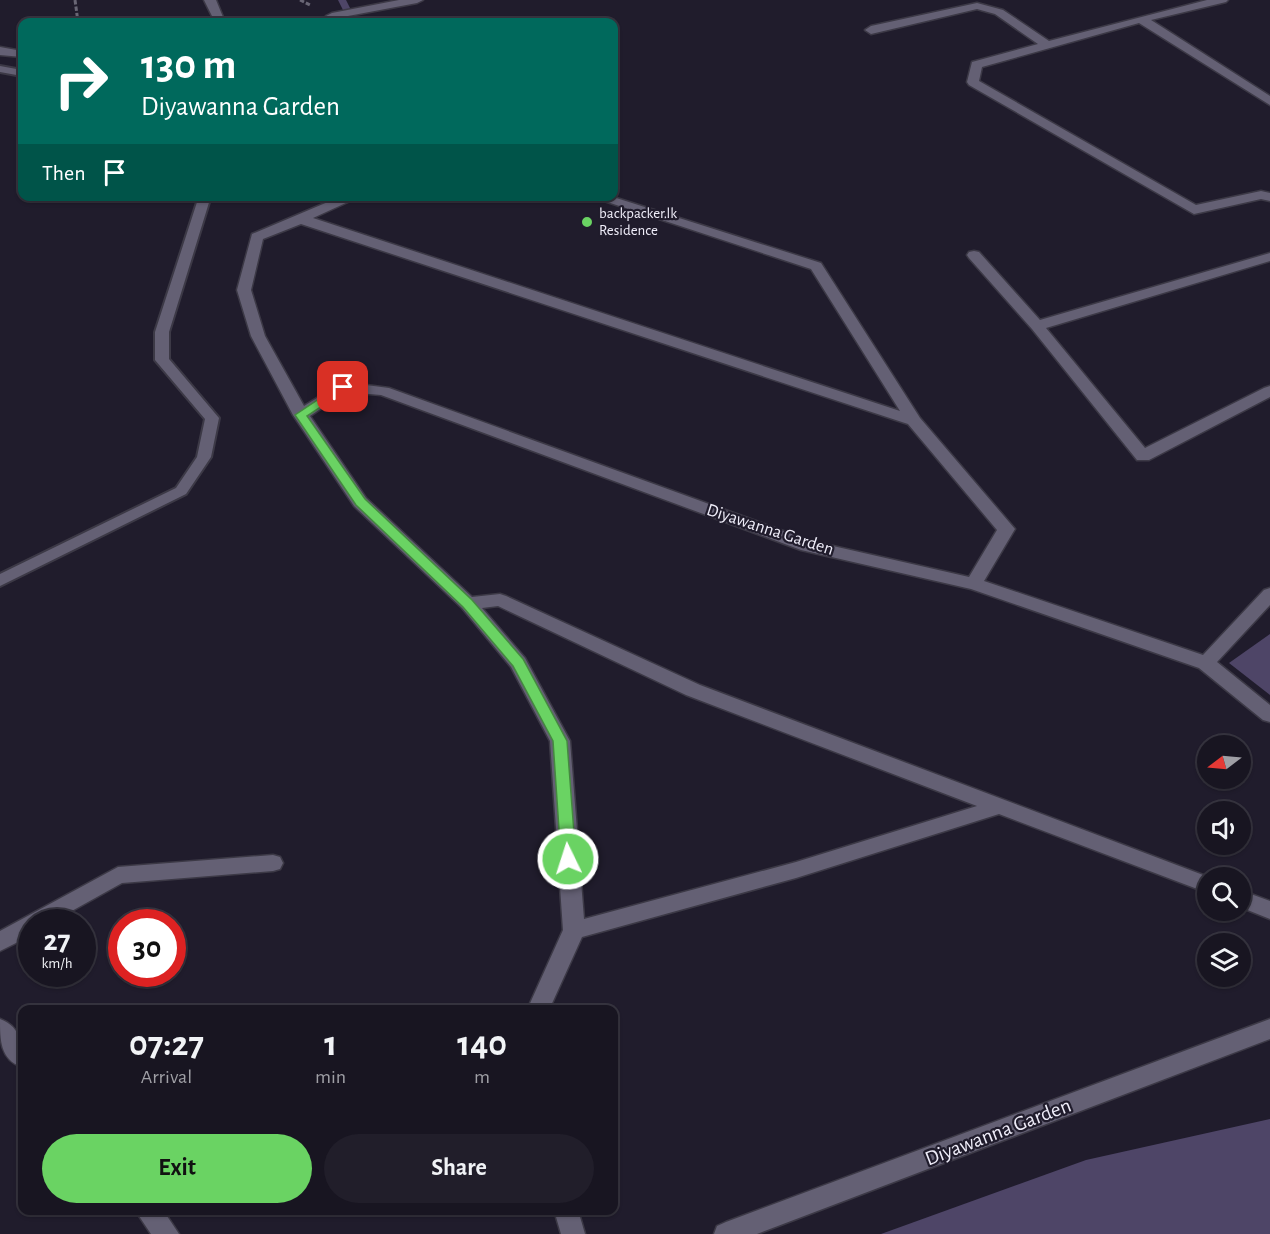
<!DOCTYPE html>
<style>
:root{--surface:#181521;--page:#211e2a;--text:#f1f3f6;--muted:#9f9fa5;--line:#36343f;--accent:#6ad363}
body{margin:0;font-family:"Alegreya Sans",sans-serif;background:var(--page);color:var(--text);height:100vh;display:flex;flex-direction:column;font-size:22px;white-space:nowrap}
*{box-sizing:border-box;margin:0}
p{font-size:20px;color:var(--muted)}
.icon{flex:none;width:33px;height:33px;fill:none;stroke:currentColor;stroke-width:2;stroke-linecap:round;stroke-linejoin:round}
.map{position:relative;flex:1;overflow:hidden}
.side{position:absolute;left:18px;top:1005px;width:600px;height:210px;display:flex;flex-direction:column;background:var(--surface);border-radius:12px;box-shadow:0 2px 4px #0004,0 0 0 2px var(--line)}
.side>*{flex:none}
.guide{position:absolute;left:18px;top:18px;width:600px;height:183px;border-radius:12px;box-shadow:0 2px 4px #0004,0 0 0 2px var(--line);background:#00695c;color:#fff;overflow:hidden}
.needle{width:39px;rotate:254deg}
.controls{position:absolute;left:1197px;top:735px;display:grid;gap:12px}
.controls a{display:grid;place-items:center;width:54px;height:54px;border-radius:50%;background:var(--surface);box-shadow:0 2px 4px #0004,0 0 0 2px var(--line);font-size:30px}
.speed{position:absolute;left:18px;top:909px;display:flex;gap:12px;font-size:30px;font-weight:700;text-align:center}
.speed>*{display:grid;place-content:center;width:78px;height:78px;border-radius:50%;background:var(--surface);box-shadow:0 2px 4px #0004,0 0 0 2px var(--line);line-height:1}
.speed small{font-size:15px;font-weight:400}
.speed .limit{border:9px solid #d22;background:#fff;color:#111}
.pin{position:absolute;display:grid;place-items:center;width:51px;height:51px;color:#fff;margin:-26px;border-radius:12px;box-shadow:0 3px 9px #0006}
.me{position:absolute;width:66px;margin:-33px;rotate:356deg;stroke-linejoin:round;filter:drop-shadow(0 0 4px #0008)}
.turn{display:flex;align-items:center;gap:21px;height:126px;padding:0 24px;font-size:27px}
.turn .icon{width:78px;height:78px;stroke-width:2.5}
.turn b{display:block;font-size:42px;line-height:51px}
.then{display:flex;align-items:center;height:57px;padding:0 24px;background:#0003;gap:12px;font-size:22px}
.eta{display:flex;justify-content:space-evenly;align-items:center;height:102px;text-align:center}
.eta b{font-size:36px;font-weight:700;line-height:42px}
.cta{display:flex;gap:12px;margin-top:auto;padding:12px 24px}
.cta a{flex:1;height:69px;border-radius:36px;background:var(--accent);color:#111;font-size:24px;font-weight:700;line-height:69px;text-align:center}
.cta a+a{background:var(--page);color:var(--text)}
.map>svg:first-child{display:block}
.water{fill:#4e4567}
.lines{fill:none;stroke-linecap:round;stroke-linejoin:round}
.stream{fill:#4e4567;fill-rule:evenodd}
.service-casing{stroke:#3c3946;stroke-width:4}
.minor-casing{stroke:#3c3946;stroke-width:3}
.path{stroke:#696675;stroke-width:3;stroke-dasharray:4.5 2;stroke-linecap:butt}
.service{fill:#646074;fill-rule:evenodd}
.minor{fill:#646074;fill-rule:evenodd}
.route{fill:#6ad363;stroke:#458940;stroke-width:1.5}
.poi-dot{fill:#6ad363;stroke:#201c2c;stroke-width:2}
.labels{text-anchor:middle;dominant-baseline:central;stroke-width:4.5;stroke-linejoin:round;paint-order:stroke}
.far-poi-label{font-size:15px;fill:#efedf9;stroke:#201c2c;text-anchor:start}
.street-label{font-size:18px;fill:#efedf9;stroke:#201c2c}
.near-street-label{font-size:21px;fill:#efedf9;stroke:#201c2c}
</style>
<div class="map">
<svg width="1270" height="1234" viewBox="0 0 1270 1234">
<rect width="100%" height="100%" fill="#201c2c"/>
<g class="water">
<path d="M1270,634v61l-41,-32z"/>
<path d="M1270,1119v115h-389l205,-74z"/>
</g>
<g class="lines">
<path class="stream" d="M338,0h8l11,22h-8z"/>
<defs>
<g id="service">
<path d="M0,66l22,4v6l-22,-4z"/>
<path d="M199,196h12l-42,136v27l50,59 -8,39 -25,37 -186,92v-12l176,-86 21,-31 8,-38 -50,-59v-28z"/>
</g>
<g id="minor">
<path d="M204,0h12l9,22h-10z"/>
<path d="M399,0h24l-6,3 -85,16 -6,-3 6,-3z"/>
<path d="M1207,0h21l-2,2 -75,18 119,76v9l-131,-82 -157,44 -3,14 217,124 65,-14 9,2v8l-9,-2 -67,15 -225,-129 -2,-3 5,-20 66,-18 -43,-30 -18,-5 -106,25 -6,-4 6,-4 106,-23 26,7 46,31z"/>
<path d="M0,47l22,4v6l-22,-2z"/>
<path d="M342,196h19l-48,22 587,193 -89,-142 -222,-73h21l211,67 99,155 95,111 -31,52 219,74 61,-65 6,-2v17l-53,57 53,43v17l-7,-2 -64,-52 -228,-79 -170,-39 -420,-155 -35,-3 -36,24 56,82 106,99 28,-3 6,2 194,89 511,193h-3v15l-209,-79 -203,64 -214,59 -33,73h-22l36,-80 -13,-189 -39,-74 -49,-59 -108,-102 -61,-91 -42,-79 -14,-46 15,-56zM301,224l607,200 89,106 -28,47 -158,-36 -422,-153 -46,-6 -39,24 -39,-70 -14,-46 12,-51zM498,606l188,89 291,111 -181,56 -212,57 -14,-178 -45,-83 -43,-50z"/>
<path d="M974,251l5,1 61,68 230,-67v8l-224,67 99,120 119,-60 6,-2v11l-121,63h-12l-105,-131 -63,-71 -2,-3 2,-3z"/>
<path d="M273,855l7,2 3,6 -3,6 -7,2 -151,12 -70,39h-20v13l-32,16v-20l118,-64z"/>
<path d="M1240,890l30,11v18l-30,-12z"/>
<path d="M0,1019c23,9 22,27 22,48 -22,-7 -22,-28 -22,-48z"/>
<path d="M1270,1019v20l-513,195h-43l3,-8 9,-4z"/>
<path d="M135,1210h28l16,24h-28z"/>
<path d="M554,1210h24l7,24h-24z"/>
</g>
</defs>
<use href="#service" class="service-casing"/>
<use href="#minor" class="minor-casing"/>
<g class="path">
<path d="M75,0l3,22"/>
<path d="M300,0l10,5"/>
</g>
<use href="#service" class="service"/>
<use href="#minor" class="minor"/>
</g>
<path class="route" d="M343,383l6,4 -1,2 -41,27 58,83 107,101 51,59 44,82 9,118 -2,4 -6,2 -5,-2 -2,-4 -8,-118 -40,-75 -50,-59 -107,-102 -61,-90z"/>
<circle class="poi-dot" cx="587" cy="222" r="6"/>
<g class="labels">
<g class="far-poi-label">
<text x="599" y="213">backpacker.lk<tspan x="599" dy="17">Residence</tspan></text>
</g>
<g class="street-label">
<text transform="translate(770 530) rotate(18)">Diyawanna Garden</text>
</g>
<g class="near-street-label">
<text transform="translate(998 1132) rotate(-21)">Diyawanna Garden</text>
</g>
</g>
</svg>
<div class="controls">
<a><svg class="needle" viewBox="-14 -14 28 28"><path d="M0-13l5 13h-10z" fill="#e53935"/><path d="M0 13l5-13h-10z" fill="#9f9fa5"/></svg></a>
<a><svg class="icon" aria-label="sound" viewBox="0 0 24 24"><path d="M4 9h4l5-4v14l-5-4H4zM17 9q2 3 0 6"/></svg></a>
<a><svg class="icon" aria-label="search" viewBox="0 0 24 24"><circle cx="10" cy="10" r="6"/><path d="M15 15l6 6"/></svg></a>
<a><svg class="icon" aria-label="layers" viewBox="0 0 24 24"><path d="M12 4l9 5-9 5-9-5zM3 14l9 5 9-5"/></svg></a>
</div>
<div class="speed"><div>27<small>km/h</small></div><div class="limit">30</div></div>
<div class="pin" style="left:343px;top:387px;background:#d93025"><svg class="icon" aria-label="arrive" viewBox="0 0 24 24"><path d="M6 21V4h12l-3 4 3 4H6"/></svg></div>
<svg class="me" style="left:568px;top:859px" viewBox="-20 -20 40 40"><circle r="17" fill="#6ad363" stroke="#fff" stroke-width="3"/><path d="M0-11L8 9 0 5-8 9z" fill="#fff"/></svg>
<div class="guide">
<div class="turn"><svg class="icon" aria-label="right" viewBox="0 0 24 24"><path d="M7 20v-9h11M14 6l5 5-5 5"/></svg><div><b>130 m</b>Diyawanna Garden</div></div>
<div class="then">Then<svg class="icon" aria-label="arrive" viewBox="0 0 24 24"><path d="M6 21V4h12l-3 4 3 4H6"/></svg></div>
</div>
<section class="side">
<div class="eta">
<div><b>07:27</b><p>Arrival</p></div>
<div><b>1</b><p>min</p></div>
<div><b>140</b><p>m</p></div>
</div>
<div class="cta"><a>Exit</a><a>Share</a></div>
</section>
</div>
